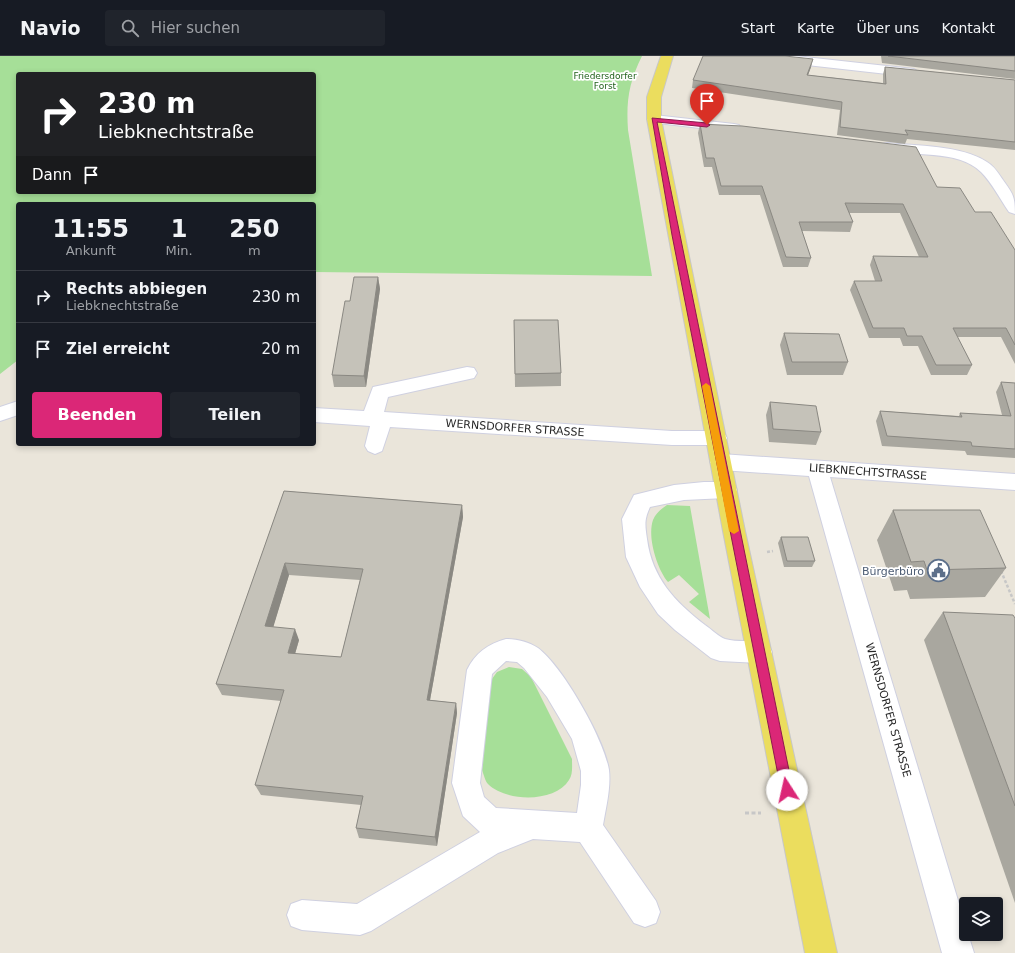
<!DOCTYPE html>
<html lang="de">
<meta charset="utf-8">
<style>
:root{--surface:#171b24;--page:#20242c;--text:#f1f3f6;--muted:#9ea1a6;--line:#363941;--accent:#db2777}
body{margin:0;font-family:"DejaVu Sans",sans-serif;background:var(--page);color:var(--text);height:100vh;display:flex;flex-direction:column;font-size:15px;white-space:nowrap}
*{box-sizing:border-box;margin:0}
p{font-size:13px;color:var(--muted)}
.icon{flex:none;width:22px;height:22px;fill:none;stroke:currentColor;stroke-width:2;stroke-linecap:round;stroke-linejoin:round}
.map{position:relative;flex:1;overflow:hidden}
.side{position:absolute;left:16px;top:146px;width:300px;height:244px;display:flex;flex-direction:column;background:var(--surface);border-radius:4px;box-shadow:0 2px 6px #0003}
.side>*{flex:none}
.guide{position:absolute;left:16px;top:16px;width:300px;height:122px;border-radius:4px;box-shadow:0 2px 6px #0003;background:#202124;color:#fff;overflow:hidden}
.buttons{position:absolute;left:959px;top:841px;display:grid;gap:8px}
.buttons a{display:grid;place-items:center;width:44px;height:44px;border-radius:4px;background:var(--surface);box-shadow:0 2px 6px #0003;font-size:20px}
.pin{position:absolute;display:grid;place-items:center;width:34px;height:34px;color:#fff;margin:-41px -17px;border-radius:50% 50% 50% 0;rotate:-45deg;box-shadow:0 0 4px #0007}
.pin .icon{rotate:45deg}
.me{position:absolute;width:44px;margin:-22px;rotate:350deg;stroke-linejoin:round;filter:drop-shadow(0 0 3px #0008)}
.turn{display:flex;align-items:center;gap:14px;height:84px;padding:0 16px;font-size:18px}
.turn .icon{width:52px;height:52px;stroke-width:2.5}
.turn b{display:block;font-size:28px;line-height:34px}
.then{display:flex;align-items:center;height:38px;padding:0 16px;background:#0003;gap:8px;font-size:15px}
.eta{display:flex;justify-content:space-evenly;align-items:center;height:68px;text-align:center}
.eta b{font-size:24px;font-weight:800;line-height:28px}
.primary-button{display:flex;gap:8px;margin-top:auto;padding:8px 16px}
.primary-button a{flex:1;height:46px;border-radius:4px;background:var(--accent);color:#fff;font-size:16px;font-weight:800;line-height:46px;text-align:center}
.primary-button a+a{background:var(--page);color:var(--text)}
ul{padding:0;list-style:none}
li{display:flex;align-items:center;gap:12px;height:52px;padding:0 16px;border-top:1px solid var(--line)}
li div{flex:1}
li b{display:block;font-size:15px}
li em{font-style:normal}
header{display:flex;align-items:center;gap:24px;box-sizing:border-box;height:56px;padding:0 20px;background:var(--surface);border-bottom:1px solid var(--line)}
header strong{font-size:19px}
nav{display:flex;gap:22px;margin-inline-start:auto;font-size:14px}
.search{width:280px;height:36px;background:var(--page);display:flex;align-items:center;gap:10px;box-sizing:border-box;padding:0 14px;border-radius:4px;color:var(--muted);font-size:15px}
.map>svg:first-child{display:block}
.green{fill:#a6df98;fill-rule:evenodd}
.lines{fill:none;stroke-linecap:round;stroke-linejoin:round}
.minor-casing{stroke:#cfd0e0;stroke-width:2}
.major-casing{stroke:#c7c7c7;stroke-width:2}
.path-far1{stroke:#c7c7c7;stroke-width:2.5;stroke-dasharray:3 2;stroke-linecap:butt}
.path{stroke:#c7c7c7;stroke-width:3;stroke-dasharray:4 2.5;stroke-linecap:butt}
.minor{fill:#fff;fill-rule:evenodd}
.major{fill:#ebdd5e;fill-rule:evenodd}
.wall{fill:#a9a79f;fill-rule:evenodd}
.shaded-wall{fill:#8a8882}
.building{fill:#c5c2b9;stroke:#8a8882;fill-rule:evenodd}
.route{fill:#db2777;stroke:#8e194d}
.slow{fill:#f59e0b}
.labels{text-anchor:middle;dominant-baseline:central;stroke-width:3.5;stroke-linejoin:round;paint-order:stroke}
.far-park-label{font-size:9px;fill:#21611c;stroke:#fff}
.street-label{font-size:11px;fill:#282828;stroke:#fff}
.service-label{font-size:11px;fill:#4e5e75;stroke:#fff;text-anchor:end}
</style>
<header>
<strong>Navio</strong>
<div class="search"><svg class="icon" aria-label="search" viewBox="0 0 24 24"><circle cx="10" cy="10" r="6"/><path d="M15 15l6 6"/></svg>Hier suchen</div>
<nav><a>Start</a><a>Karte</a><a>Über uns</a><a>Kontakt</a></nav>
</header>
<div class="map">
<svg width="1015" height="897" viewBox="0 0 1015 897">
<rect width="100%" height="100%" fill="#eae5da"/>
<g class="green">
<path d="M0,0h642c-13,26 -16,45 -14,74l24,146 -338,-4v-68h-296v156l-18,14zM18,18h296v118h-296z"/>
<path d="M667,449l23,1 20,113 -21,-17 10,-8 -20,-19 -11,7c-11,-13 -21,-45 -15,-62 3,-7 8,-11 14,-15z"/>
<path d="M509,611l13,2 9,8 41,82c0,8 1,15 -3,21 -14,23 -63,22 -81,4 -3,-3 -4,-9 -6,-14l7,-87 8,-11z"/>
</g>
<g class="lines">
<defs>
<g id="minor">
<path d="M756,0h40l118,13 6,4 -6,4 -152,-17z"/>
<path d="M654,59l80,9 5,1 2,3 -2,3 -5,1 -85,-10 -2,-3 2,-3z"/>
<path d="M887,87c29,3 75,2 100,19 7,4 12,12 16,18 10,14 12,16 12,34l-6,-2c-9,-13 -17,-29 -28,-40 -23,-23 -70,-15 -99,-22l-2,-3 2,-3z"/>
<path d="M467,311l7,1 3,5 -3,5 -86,19 -4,15 288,19h45l7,2 3,5 -3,5 -7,2h-45l-282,-18 -8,24 -7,3 -7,-3 -3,-5 5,-20 -56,-4v-14l50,3 9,-24z"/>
<path d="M18,345v14l-18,6v-14z"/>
<path d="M721,398l294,20v16l-185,-13 136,450v7h2l6,19h-32l-133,-477 -88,-6 -7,-3 -4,-5 4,-5z"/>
<path d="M704,426h22l8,2 3,6 -3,6 -8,2 -42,2 -34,7c-6,13 -5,18 -3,32 5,39 28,63 58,86 6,4 14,12 20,14 14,4 29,0 43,5l4,8 -4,8 -9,3 -39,-2 -9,-3 -36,-28 -17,-16 -18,-27 -14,-30 -4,-38 12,-24 40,-10z"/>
<path d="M506,583c10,0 23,3 32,9 25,19 66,91 71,122 2,18 -3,37 -6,55l53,76 4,11 -4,11 -11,4 -11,-4 -54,-81 -47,-3 -35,14 -127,78 -11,4 -58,-5 -11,-4 -4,-11 4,-11 11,-4 55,4 123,-72 -17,-16 -11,-33 15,-113c8,-17 21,-26 39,-31zM506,605l11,1 7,6 23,29 25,42 9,32v14l-4,28 -81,-5 -12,-11 -4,-14 12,-109z"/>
</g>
<path id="major" d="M661,0h12l-12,41v22l84,412 92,422h-32l-82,-422 -76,-412v-22z"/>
</defs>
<use href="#minor" class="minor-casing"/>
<use href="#major" class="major-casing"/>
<g class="path-far1">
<path d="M767,496l6,-1"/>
<path d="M1001,515l14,33"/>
</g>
<path class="path" d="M745,757h16"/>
<use href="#minor" class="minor"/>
<use href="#major" class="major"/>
</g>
<g class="wall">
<path d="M881,0h134v23l-133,-16z"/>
<path d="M811,11l-3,8 75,8v-9l2,-7 130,13v70l-108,-11 -2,5 -68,-9 3,-25 -148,-22 1,-8z"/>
<path d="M700,68l237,63 38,25 40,38v114l-14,-27h-44l15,28 -5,10h-36l-13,-29h-15l-3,-8h-31l-19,-48 4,-9h21l-5,-16 3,-9 46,1 -19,-44h-51l4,9 -3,10 -48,-1 9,27 -3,9h-25l-23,-72h-41l-7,-28h-8l-6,-34z"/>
<path d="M378,221l2,12 -14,98h-32l-2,-12 18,-74z"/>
<path d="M514,264l47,53v13l-46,1z"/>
<path d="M784,277l64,29 -5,13h-56l-7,-30z"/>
<path d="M1001,326l14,1v75l-48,-3 -2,-4 -83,-5 -6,-25 4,-10 79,5 1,-3 42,2 -6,-23z"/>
<path d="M770,346l51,30 -5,13 -47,-3 -3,-27z"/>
<path d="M284,435l178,14 1,12 -33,183 26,3 1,10 -20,133 -78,-8 -3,-10 5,-23 -100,-10 -6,-10 26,-84 -59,-6 -6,-11zM289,519l71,5 -19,77 -46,-3 4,-14 -26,-13z"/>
<path d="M893,454l113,58 -21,29 -75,2 -3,-9 -13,1 -17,-51z"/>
<path d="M781,481l34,24 -3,6h-28l-6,-24z"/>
<path d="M943,556l72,6v285l-91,-263z"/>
</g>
<g class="shaded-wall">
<path d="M813,3l-2,8 -6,16 2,-8z"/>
<path d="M378,221l2,12 -14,98 -2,-11z"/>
<path d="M462,449l1,12 -35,194 -1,-11z"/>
<path d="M285,507l4,12 -19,63 -5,-12z"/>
<path d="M295,573l4,11 -7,24 -4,-11z"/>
<path d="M456,647l1,10 -20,133 -2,-9z"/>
</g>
<g class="building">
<path d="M703,0h82l28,3 -6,16 79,9 -1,-17 130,13v62l-110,-12 3,5 -68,-8 2,-25 -149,-22z"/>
<path d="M888,0h127v15z"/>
<path d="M700,68l42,2 174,21 21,40 23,1 15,24h16l24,38v95l-9,-17h-53l19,37h-36l-14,-29h-15l-3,-8h-31l-19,-47h28l-9,-25 55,1 -25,-53 -58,-1 8,19h-54l12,36 -25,-1 -24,-71h-41l-7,-28h-8z"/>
<path d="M354,221h24l-14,99 -32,-1 13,-74h5z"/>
<path d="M514,264h44l3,53 -46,1z"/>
<path d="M784,277l55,1 9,28h-56z"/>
<path d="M1001,326l14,1v66l-43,-3 -1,-4 -84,-6 -7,-25 82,6 -2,-4 51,3z"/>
<path d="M770,346l46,4 5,26 -48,-3z"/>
<path d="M284,435l178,14 -35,195 29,3 -21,134 -79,-9 7,-32 -108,-11 29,-95 -68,-6zM285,507l78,6 -22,88 -53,-4 7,-24 -30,-3z"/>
<path d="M893,454h87l26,58 -79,2 -3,-9 -13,1z"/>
<path d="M781,481h27l7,24h-28z"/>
<path d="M943,556l70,3 2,3v188z"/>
</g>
<path class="route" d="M652,62l55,5 3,2 -3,2 -50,-5 136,668 -2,4 -4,2 -4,-2 -2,-4 -109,-555z"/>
<path class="slow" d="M706,327l4,3 29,145 -5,3 -5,-3 -27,-145z"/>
<defs>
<symbol id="civic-ring" viewBox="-11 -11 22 22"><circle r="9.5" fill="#fff" stroke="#5c6f8a" stroke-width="1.5"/><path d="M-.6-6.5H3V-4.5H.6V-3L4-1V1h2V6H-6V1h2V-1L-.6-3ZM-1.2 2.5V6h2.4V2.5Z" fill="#5c6f8a"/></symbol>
</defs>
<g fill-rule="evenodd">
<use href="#civic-ring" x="926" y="502" width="25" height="25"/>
</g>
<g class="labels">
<g class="far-park-label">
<text x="605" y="20">Friedersdorfer<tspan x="605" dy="10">Forst</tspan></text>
</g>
<g class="street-label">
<text transform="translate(515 372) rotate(4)">WERNSDORFER STRASSE</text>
<text transform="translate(868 416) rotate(4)">LIEBKNECHTSTRASSE</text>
<text transform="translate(888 654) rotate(74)">WERNSDORFER STRASSE</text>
</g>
<g class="service-label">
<text x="924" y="515">Bürgerbüro</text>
</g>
</g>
</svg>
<div class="buttons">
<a><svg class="icon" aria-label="layers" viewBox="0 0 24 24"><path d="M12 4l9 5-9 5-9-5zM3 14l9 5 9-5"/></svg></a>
</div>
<div class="pin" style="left:707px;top:69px;background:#d93025"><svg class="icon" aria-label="arrive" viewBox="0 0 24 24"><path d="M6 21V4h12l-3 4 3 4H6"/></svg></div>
<svg class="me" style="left:787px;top:734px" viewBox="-20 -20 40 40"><circle r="19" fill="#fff"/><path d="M0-13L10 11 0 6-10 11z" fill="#db2777"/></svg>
<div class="guide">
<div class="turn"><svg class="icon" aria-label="right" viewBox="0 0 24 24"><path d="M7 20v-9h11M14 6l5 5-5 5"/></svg><div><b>230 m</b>Liebknechtstraße</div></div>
<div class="then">Dann<svg class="icon" aria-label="arrive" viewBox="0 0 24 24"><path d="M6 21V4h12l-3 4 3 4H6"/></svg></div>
</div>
<section class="side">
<div class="eta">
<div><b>11:55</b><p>Ankunft</p></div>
<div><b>1</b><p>Min.</p></div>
<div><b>250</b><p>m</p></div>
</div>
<ul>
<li><svg class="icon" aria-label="right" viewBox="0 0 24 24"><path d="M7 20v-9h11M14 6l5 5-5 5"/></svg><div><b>Rechts abbiegen</b><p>Liebknechtstraße</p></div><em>230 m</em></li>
<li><svg class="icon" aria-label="arrive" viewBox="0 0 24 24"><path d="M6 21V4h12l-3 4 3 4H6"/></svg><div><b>Ziel erreicht</b></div><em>20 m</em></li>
</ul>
<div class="primary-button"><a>Beenden</a><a>Teilen</a></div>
</section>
</div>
